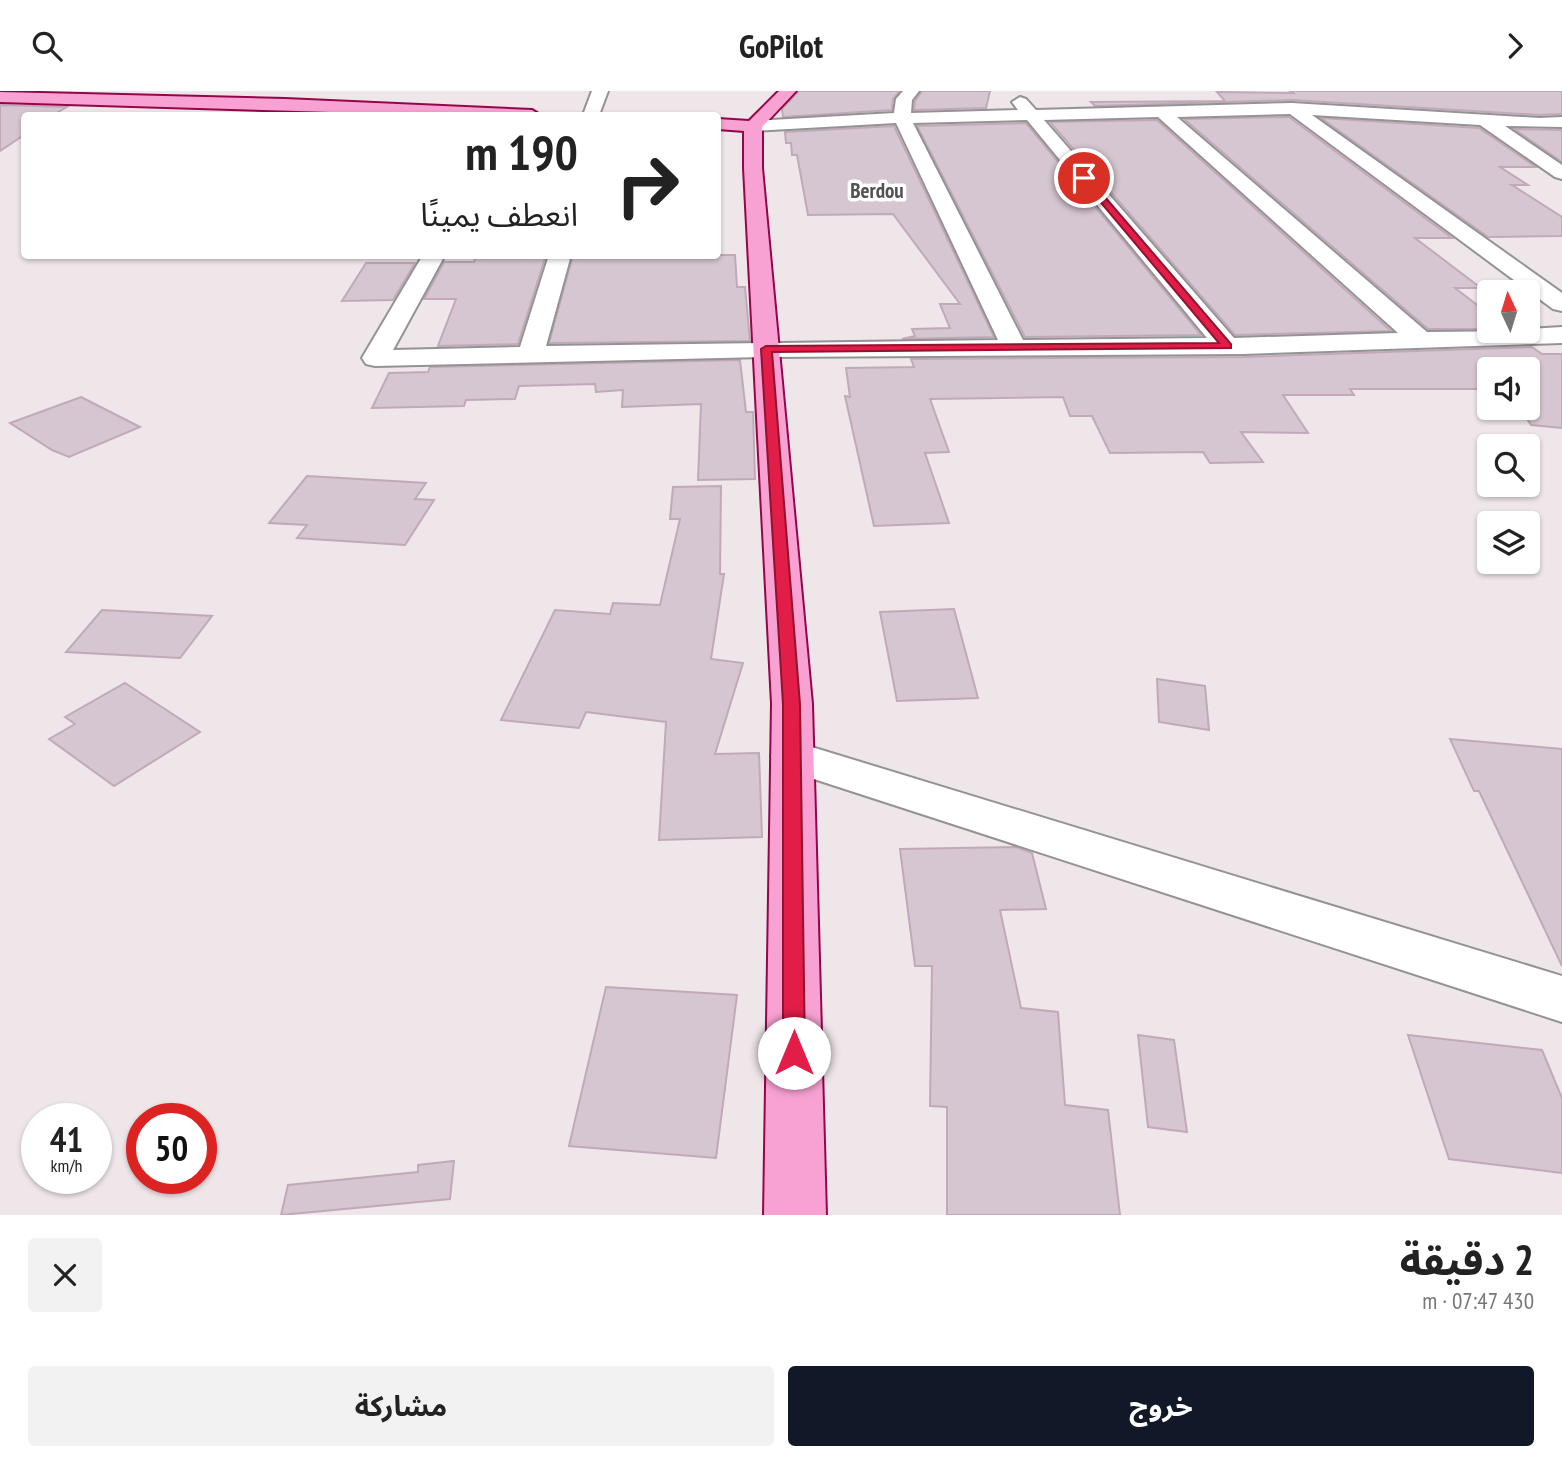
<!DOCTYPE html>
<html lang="ar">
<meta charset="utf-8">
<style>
:root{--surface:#fff;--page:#f2f2f2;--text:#222;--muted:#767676;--accent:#111827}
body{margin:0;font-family:"PT Sans Narrow","Noto Sans Arabic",sans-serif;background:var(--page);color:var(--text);direction:rtl;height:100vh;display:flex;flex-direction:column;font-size:26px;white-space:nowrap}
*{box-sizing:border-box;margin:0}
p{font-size:23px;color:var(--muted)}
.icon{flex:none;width:38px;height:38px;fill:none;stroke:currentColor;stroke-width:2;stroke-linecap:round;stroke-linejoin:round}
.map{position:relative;height:1124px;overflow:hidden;direction:ltr}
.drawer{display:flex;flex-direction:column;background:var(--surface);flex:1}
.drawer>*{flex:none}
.banner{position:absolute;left:21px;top:21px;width:700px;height:147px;border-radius:7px;box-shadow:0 2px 5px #0004;direction:rtl;background:#fff;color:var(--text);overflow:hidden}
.needle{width:46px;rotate:356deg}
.fabs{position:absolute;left:1477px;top:189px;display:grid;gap:14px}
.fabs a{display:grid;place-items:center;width:63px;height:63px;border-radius:7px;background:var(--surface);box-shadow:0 2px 5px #0004;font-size:35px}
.speed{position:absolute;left:21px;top:1012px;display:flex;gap:14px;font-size:35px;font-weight:700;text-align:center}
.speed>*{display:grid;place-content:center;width:91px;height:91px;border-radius:50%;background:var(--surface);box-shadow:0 2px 5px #0004;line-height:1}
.speed small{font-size:18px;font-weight:400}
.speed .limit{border:10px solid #d22;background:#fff;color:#111}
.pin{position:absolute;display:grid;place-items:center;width:60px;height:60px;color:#fff;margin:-30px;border:4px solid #fff;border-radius:50%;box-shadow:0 2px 7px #0007}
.me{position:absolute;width:77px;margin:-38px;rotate:0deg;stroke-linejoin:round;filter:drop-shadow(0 0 5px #0008)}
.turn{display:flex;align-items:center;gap:24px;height:147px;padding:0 28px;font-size:32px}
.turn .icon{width:91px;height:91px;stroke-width:2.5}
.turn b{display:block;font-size:49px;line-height:60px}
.round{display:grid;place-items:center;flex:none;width:74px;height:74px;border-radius:7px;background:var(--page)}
.head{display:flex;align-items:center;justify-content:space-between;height:119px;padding:0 28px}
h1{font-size:42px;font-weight:700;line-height:52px}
.cta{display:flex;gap:14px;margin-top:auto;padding:14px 28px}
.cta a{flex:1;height:80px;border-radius:7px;background:var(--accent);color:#fff;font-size:28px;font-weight:700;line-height:80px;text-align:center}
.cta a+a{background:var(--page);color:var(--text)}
header{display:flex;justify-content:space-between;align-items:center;height:91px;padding:0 28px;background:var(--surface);font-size:32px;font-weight:700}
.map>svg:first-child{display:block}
.building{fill:#d6c6d1;stroke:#c1a9b9;stroke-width:2}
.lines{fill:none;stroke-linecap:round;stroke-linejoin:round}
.minor-casing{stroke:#939393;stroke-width:4}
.major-casing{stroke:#940649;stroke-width:4}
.minor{fill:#fff;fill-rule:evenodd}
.major{fill:#f8a2d3;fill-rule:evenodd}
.route{fill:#e11d48;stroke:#92132f;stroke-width:2}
.labels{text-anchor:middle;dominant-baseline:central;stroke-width:7;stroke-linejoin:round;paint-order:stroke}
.far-district-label{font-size:21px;font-weight:bold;fill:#525252;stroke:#fff}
</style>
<header><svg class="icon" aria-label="forward" viewBox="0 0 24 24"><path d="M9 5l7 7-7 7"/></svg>GoPilot<svg class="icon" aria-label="search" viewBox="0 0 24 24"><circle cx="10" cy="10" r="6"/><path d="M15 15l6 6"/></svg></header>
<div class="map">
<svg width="1562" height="1124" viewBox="0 0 1562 1124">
<rect width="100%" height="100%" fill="#efe6ea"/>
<g class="building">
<path d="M799,0h101l-7,8 -1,11 -109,7 -1,-8z"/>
<path d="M922,0h68l-4,17 -72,2 1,-9z"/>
<path d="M1290,0h272v23l-23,1 -247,-15 -197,6 -4,-4 134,-1 -8,-9 76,1z"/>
<path d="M0,14l67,2 -14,8h-29v20l-24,16z"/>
<path d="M1289,26l163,121h-37l66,50h-26l34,26v15h-61l-244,-210z"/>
<path d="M1321,27l158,10 57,39h-36l28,18h-16l50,32v19l-74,1z"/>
<path d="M1157,29l234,211 -156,4 -185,-213z"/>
<path d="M1026,32l175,212 -176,2 -108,-211z"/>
<path d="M894,35l100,211 -92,2 13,-3 -3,-7 38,-1 -10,-24h20l-67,-90 -85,1 -11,-60h-5l-1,-12h-5l-1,-11z"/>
<path d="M1514,38l48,1v32z"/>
<path d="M476,164h70l-28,89 -80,2 18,-47h-32l20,-37h30z"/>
<path d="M573,164h162l2,32h8l5,54 -201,2z"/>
<path d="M366,172h49l-22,37 -51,1z"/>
<path d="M1532,256l10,7h20v74l-31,-3 -11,-17h8v-39h-39v20h-139l4,6h-71l25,38 -67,-1 22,30 -53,1 -7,-11 -93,1 -18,-37h-22l-7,-19 -133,2 19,53 -24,1 24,70 -75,3 -29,-130 5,1 -4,-29 68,-1 -3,-8 332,-2z"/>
<path d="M740,269l6,52h7l2,67 -57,1 3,-76 -79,3 1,-17 -27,2 -1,-8 -76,2 -4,13 -49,1 -2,6 -92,2 17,-35 39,-1 2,-5z"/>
<path d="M81,306l59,30 -71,30 -17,-7 -42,-27z"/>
<path d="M307,385l119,7 -11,16 19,1 -29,45 -108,-7 10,-13 -38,-2z"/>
<path d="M721,395l-1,88h4l-13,85 32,4 -28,91 44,-1 3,84 -103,3 7,-118 -80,-10 -7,16 -78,-8 54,-110 55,4 3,-11 47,2 20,-86h-10l3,-32z"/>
<path d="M954,518l24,89 -81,3 -17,-89z"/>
<path d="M102,519l110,6 -32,42 -114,-6z"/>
<path d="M1157,588l48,7 4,44 -50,-8z"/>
<path d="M125,592l75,49 -86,54 -65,-47 26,-15 -10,-7z"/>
<path d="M1450,648l112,10v217l-83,-175h-5z"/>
<path d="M1016,756l16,6 14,56 -46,1 21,98 37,4 7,93 43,5 12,105h-173v-108l-17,-1 2,-140h-17l-15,-117z"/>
<path d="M606,896l131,8 -21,163 -147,-12z"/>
<path d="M1138,944l36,5 13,92 -39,-5z"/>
<path d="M1408,944l134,15 20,48v75l-113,-14z"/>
<path d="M454,1070l-4,38 -169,16 7,-30 130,-13v-7z"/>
</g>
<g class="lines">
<defs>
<g id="minor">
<path d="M592,0h16l-9,24h-16z"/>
<path d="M903,0h16l-7,9 -1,13 107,-3 -6,-8 8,-5 6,2 10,11 256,-7 247,15 23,-1v10l-57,-1 57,39v14l-7,-2 -75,-52 -168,-10 250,178v18l-9,-2 -263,-195 -113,3 250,215 101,-1v-2l34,-2v16l-319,11 -476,3 -392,9 -9,-2 -4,-6 61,-103h22l-52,95 127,-3 29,-92h22l-25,91 452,-6 -102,-217 -143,8 -8,-5 8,-5 141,-8 2,-14zM1158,26l240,216 -164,5 -190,-218zM1027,29l180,218 -184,2 -110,-217z"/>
<path d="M792,650l770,235v46l-785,-255 -6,-11 6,-11z"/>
</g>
<g id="major">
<path d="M779,0h17l-34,36v41l50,536 14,511h-62l8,-511 -28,-536v-37l-26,-2v-10l31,2z"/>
<path d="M0,1l285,7 247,11 8,5h-107l-433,-13z"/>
</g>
</defs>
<use href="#minor" class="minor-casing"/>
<use href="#major" class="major-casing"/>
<use href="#minor" class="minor"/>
<use href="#major" class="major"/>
</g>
<path class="route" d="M1081,85h6l144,168v4l-459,4 28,352 5,349 -3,7 -8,3 -8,-3 -3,-7v-349l-22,-355 5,-3 453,-3 -138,-164z"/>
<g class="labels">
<g class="far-district-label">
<text x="877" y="99">Berdou</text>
</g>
</g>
</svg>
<div class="fabs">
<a><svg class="needle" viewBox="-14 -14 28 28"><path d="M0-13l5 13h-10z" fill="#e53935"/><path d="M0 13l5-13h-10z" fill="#767676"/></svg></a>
<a><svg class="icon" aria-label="sound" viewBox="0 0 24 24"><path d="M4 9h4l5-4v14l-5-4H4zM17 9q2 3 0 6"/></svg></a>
<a><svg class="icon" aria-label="search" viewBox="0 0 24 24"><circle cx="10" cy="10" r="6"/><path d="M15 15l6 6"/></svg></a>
<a><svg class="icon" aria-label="layers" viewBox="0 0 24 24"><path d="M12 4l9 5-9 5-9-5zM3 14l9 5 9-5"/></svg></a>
</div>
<div class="speed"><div>41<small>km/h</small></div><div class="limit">50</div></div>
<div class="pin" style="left:1084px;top:87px;background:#d93025"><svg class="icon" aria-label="arrive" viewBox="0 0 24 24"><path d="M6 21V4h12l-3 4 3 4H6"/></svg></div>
<svg class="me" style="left:794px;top:962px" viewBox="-20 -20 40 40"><circle r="19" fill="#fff"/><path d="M0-13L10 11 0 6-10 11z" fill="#e11d48"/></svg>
<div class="banner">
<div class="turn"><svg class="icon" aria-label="right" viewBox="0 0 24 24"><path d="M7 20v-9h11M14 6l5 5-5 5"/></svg><div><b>190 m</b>انعطف يمينًا</div></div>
</div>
</div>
<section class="drawer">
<div class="head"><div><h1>2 دقيقة</h1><p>430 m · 07:47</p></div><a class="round"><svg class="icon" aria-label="close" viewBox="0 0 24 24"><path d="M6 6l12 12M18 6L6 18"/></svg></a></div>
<div class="cta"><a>خروج</a><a>مشاركة</a></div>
</section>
